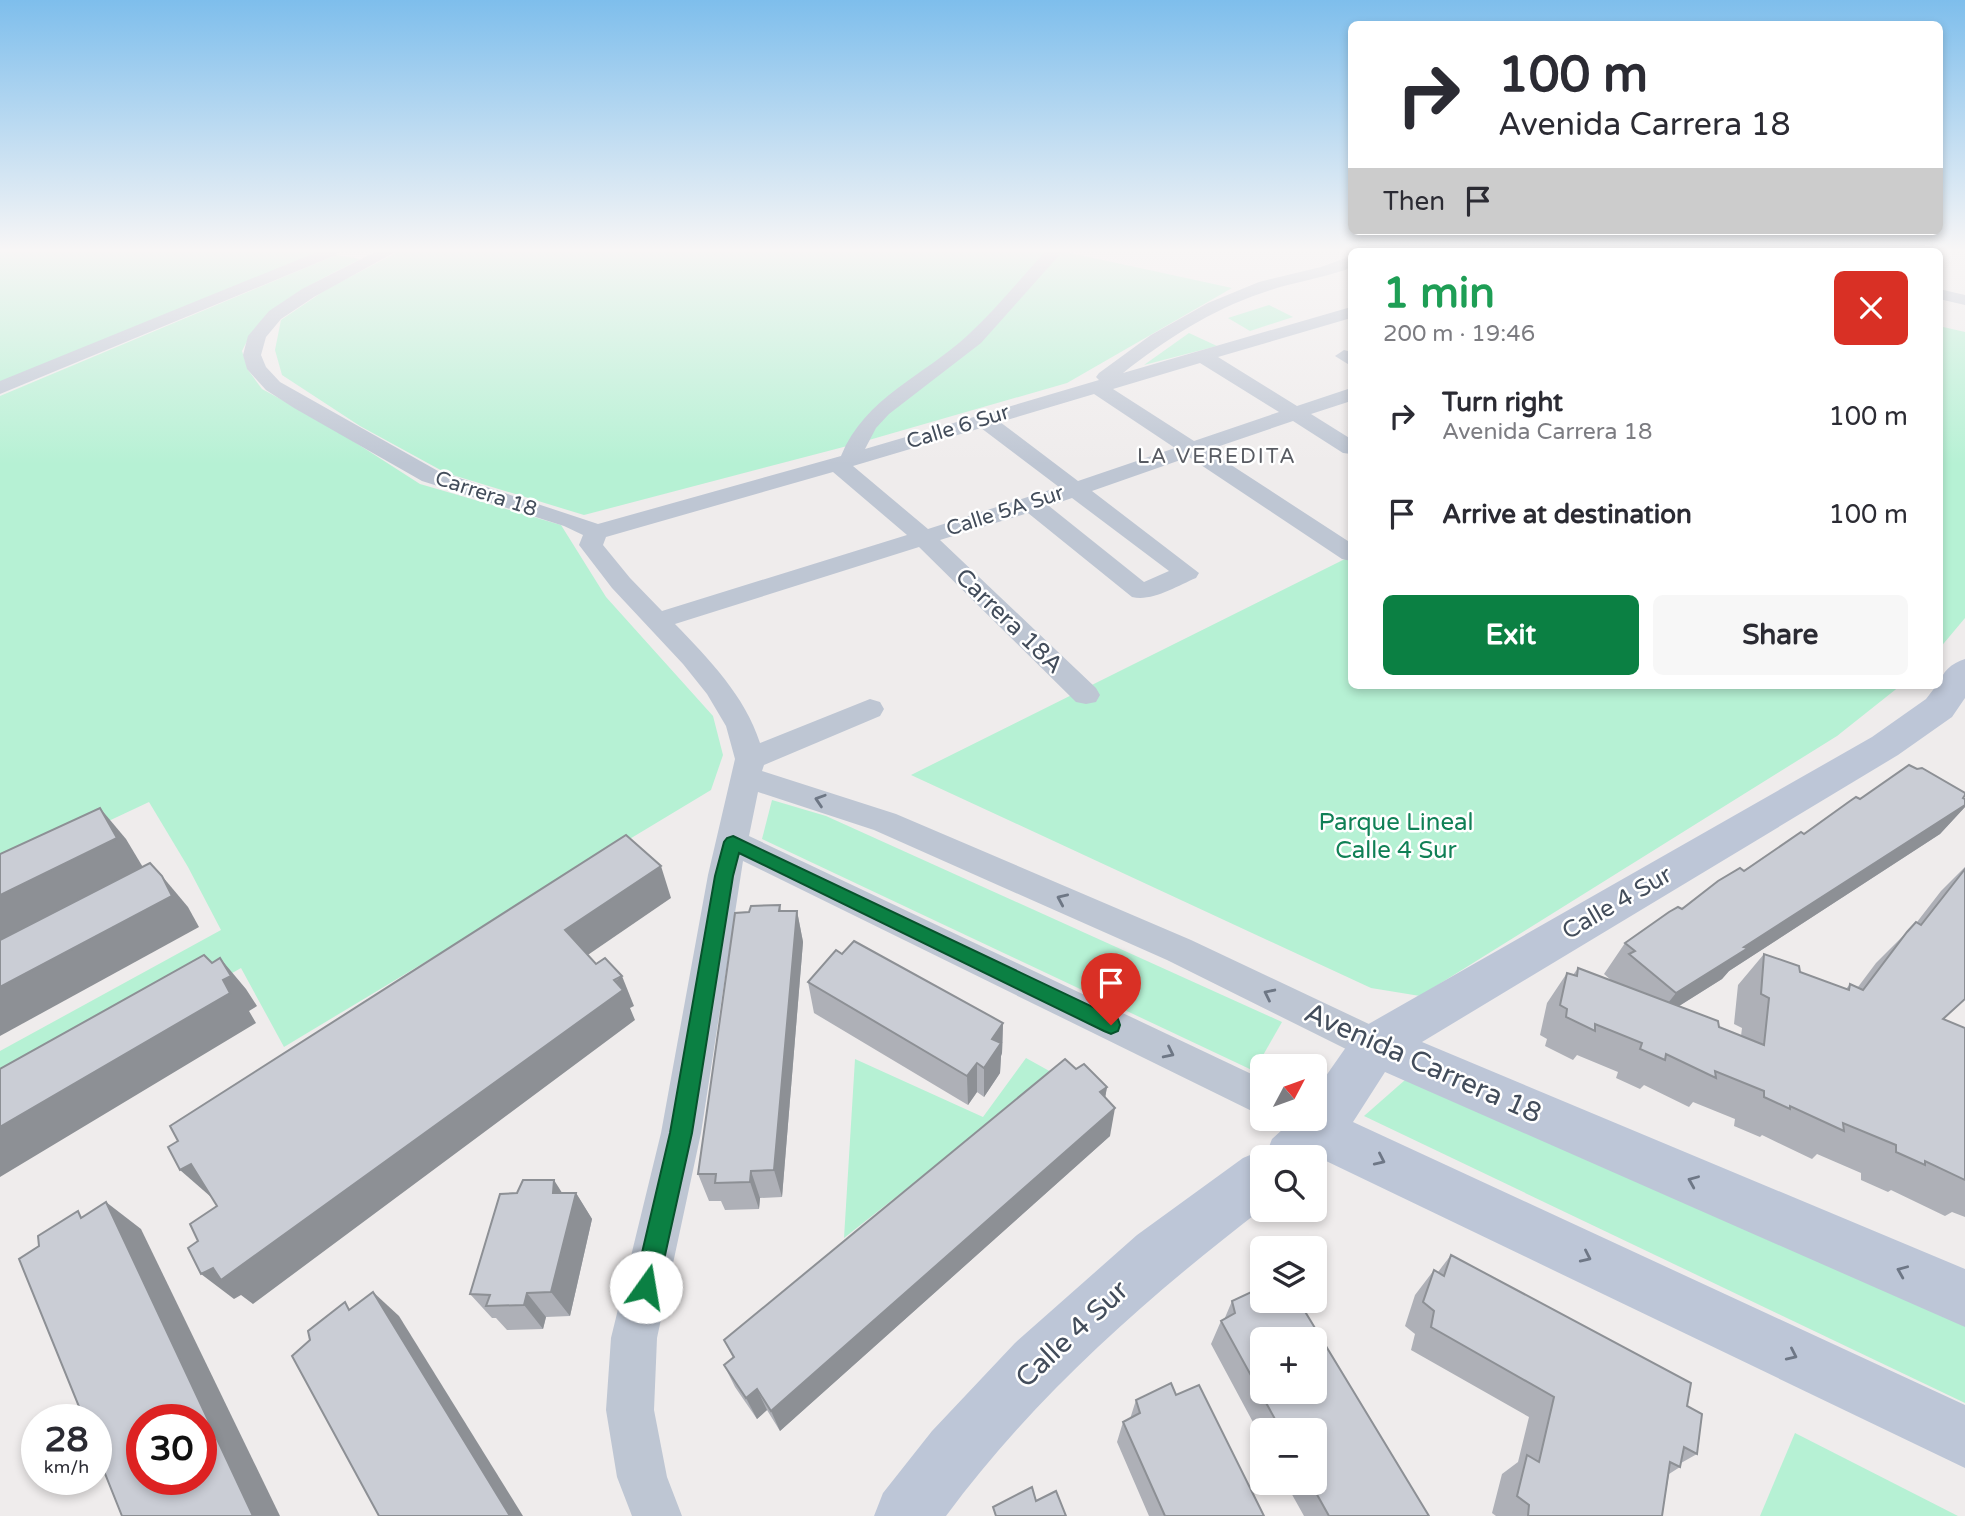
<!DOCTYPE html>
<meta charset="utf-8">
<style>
:root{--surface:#fff;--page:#f7f7f7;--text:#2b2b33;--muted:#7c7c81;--accent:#0b8043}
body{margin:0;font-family:"Varela Round",sans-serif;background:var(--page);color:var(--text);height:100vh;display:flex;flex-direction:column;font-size:26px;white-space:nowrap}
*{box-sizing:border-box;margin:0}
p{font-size:23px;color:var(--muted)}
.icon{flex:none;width:38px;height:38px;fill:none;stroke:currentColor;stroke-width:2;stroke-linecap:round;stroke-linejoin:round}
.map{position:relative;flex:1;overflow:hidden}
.sheet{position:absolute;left:1348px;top:248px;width:595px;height:441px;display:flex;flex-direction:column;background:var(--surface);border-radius:10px;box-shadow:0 4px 10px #0003}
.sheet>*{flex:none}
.top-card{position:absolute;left:1348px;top:21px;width:595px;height:214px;border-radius:10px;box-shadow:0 4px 10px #0003;background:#fff;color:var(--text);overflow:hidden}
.needle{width:46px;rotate:49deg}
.buttons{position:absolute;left:1250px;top:1054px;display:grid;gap:14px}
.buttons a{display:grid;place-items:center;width:77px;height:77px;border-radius:10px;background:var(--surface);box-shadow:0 4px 10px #0003;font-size:35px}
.speed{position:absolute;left:21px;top:1404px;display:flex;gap:14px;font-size:35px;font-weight:700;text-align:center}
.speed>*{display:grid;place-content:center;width:91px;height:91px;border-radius:50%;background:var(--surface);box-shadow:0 4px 10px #0003;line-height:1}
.speed small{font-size:18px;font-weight:400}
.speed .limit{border:10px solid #d22;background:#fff;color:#111}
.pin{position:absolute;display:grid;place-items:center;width:60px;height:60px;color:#fff;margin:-72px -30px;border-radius:50% 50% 50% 0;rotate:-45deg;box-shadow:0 0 7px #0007}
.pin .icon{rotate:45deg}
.me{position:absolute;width:77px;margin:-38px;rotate:13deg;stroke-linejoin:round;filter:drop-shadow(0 0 5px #0008)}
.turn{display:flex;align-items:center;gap:24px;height:147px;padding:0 35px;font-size:32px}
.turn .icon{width:91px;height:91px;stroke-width:2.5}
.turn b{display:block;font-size:49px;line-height:60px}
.then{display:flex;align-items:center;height:66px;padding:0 35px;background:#0003;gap:14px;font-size:26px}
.round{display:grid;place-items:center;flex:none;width:74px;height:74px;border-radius:10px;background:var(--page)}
.headline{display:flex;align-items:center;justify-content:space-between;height:119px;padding:0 35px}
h1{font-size:42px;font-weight:700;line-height:52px;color:#1e9e55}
.action{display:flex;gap:14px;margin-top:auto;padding:14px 35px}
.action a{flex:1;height:80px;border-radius:10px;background:var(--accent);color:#fff;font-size:28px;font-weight:700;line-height:80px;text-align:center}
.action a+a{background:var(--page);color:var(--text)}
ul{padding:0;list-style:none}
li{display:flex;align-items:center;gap:21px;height:98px;padding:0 35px}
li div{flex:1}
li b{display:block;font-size:26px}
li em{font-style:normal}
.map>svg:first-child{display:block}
.green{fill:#b6f1d4}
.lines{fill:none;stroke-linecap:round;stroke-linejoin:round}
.street{fill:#bec6d3;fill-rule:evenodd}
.secondary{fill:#bdc6d7;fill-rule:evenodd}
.wall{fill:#aeb0b7}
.shaded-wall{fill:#8d9095}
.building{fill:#cacdd5;stroke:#8d9095;stroke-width:2;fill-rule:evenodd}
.oneway{stroke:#6e7785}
.oneway2{stroke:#6e7786}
.route{fill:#0b8043;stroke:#07532c;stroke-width:2}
.labels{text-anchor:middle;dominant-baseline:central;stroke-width:5;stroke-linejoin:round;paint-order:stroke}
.far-street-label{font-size:21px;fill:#434d5b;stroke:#fff}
.far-neighbourhood-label{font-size:21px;letter-spacing:2px;fill:#585b62;stroke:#fff}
.street-label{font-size:24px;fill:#434d5b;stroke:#fff}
.park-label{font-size:24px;fill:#108056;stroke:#fff}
.near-street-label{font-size:28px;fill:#434d5b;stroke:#fff}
</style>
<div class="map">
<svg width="1965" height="1516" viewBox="0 0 1965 1516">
<rect width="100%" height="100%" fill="#efecec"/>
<g class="green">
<path d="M0,252h320l-320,132z"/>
<path d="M393,252h673l166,36 -165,95 -212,61 -271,71 -138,-42 -86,-47 -78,-51 -7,-25 6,-30 46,-31 69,-36z"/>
<path d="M336,255l24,4c-45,24 -96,44 -118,92l6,19 14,19 66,36 92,59 141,41 45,72 107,119 10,39 -12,35 -427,257 -43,-79 -241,137v-54l221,-121 -33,-63 -39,-65 -149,70v-476z"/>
<path d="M1269,305l24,12 -43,14 -22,-13z"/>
<path d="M1939,326l26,6v286l-26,31z"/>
<path d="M1189,333l28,13 -73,19z"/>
<path d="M1351,556v130h549l-63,50 -417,260 -49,-8 -460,-213z"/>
<path d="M772,800l54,16 456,206 -28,49 -492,-232z"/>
<path d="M1026,1058l27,15 -209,165 11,-179 128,58z"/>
<path d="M1405,1080l560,244v79l-601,-287z"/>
<path d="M1795,1433l163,83h-198z"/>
</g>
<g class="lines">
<g class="street">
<path d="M317,252h21l-2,3 -336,139v-13z"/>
<path d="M375,252h20l-81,45 -33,22 -15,18 -5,18 5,12 14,15 158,89 160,53 243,-68c24,-59 83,-80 127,-121 28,-26 52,-56 77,-83h17l-81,91 -92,71 -13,14 -11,21 234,-69 -3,-3 3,-4 52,-38 57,-32 51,-21 62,-15 30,-11v11l-6,3c-27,9 -56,13 -83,23 -51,17 -97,47 -139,80l228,-66v11l-133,39 79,49 54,-18v13l-40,13 40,25v15l-8,-1 -50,-32 -85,29 143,93v18l-9,-2 -153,-102 -97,34 107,82 -3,5c-19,8 -44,24 -64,19l-104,-84 -88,27 156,148 4,7 -4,7 -10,2 -10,-2 -157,-155 -244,77c34,35 70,72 85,119l110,-44 10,3 4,7 -4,7 -116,49 -2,6 134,43 295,126 197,93 6,12 -6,12 -13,5 -13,-5 -195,-97 -293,-130 -116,-38 -9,44 513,243v37l-519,-255 -42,272 -44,205 -3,72 13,67 15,39h-50l-15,-39 -11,-67 5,-72 50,-205 47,-258 27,-116 -9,-33 -19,-32 -24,-30 -71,-76 -33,-43 4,-10 -19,-9 -142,-45 -128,-73 -28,-18 -19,-21 -4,-14 5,-19 21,-25 33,-22zM1200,363l79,49 -85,29 -81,-52zM1094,394l81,54 -97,33 -78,-59zM981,428l78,59 -131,42 -75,-63zM833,472l74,63 -245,76 -32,-33 -27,-33 3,-8zM1072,498l97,73 -25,11 -95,-76z"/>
<path d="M1939,289l26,6v10l-26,-6z"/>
<path d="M1344,350l7,2v14l-16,-10z"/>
</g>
<path class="secondary" d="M1965,659v39l-13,19 -54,38 -476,287 543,227v58l-580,-255 -32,50 612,283v63l-641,-308 -10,10v-13h-52v52c-117,90 -228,188 -316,307h-72l9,-23 49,-62 83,-88 122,-108 106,-77 19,-8 5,2 5,-13 23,-21h19v-25l44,-63 514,-293 54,-38 10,-13h3c2,-14 13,-23 26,-27z"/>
</g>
<g class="wall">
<path d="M1963,798l2,1v8l-25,27 -211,137 -7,8 -43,27 40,21 22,9 1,-8 -8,-4 4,-39 26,-31 36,18 46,17 4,-5 8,3 18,-24 41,-41 24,-31 24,-24v132l-22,20 22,9v189l-13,-5 -7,4 -54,-26 -3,2 -27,-12v-7l-44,-19 -5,5 -50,-24 -2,2 -26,-11 1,-7 -42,-17 -4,5 -45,-22 -4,4 -24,-11 2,-6 -41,-17 -4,5 -28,-14 2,-7 -7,-4 7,-32 20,-30 6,2 5,-7 33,12 -7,-6 21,-31 235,-144z"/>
<path d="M780,905l1,6h16l6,31 -21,255 -22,1 -1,11 -34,1 -4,-9h-12l-11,-27 51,-262z"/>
<path d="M842,954l161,69 -1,30 -1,3 -1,17 -16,24 -7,-5 -9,13 -154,-92 -6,-31z"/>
<path d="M1076,1069l31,18 -2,10 5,39 -330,295 -13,-21 -10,9 -22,-32 -11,-22 9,-7 -9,-18z"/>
<path d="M562,1193h14l16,26 -22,97 -24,1 -3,12 -36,1 -11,-12h-4l-22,-24z"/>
<path d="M1451,1255l236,151 10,48 -16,9 -1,4 -11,7 -7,42h-166l-4,-3 10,-39 16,-12 11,-45 -118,-67 4,-16 -10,-8 10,-31 19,-25 4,2z"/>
<path d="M1232,1301l197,215h-125l-19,-34h29v-52h-52v9l-51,-95 10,-23 3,-1z"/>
<path d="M1176,1395l88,121h-115l-32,-74 6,-20 7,-3 6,-19z"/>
</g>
<g class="shaded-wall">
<path d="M1965,805v2l-25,27 -211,137 -7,8 -70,44 24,-30 68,-46z"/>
<path d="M100,808l26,31 18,30 -144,73v-47z"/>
<path d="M661,866l10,32 -92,63 -14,-31z"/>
<path d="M162,876l26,31 11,20 -199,109v-49z"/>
<path d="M797,911l6,31 -21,255 -8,-27z"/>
<path d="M220,958l26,31 11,17 -8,5 7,12 -256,154v-50z"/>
<path d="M622,976l12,30 -4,2 5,12 -382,284 -12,-9 -7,4 -33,-25z"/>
<path d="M1003,1023l-1,30 -1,3 -1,17 -16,24v-29l8,-29z"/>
<path d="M977,1063v29l-9,13 -1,-29z"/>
<path d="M1107,1087l-5,29 -2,-24z"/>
<path d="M1115,1108l-5,28 -330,295 -9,-20z"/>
<path d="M191,1164l31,27 -11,6 -31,-27z"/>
<path d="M751,1171l9,27 -1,11 -9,-27z"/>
<path d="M554,1180l17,27 5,-14 16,26 -22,97 -19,-24z"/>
<path d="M106,1202l35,27 139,287h-27z"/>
<path d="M373,1292l26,24 124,200h-13z"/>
<path d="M527,1293l19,24 -3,12 -19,-24z"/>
<path d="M757,1389l10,21 -10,9 -11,-21z"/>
</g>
<g class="building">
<path d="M1909,765l8,4 5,-1 43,25v2l-2,3 2,1v6l-221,142 4,1 -72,45 -47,-39 6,-3 -10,-8 44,-31 9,-5 4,2 36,-28 22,-13 4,3 57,-39 3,2 46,-33 6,-4 4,2z"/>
<path d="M100,808l17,30 -117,57v-41z"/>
<path d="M626,835l35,31 -96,64 31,34 9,-6 17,18 -8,4 9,10 -402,290 -8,-12 -12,6 -13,-26 10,-7 -8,-17 27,-18 -26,-42 -11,6 -12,-23 10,-6 -8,-15z"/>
<path d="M150,863l12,13 10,20 -172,91v-47z"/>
<path d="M1965,869v130l-22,20 22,9v152l-40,-19v4l-29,-13v-7l-53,-22 1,8 -54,-25v3l-26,-12v-6l-49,-20 1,7 -50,-24 -1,6 -25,-11 2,-6 -47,-19v7l-29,-14 1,-8 -7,-4 7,-32 10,3 1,-8 140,53 1,6 45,18 5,-47 -8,-4 3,-40 35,12 1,6 49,18 1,-6 13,6 44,-58 9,-10 5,3z"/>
<path d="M780,905l-1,6h18l-23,259 -23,1 -1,11 -35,1 1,-9h-18l37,-261 14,-1 2,-6z"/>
<path d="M854,941l149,82 -11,16 9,4 -17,25 -7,-5 -10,13 -159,-94 28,-32 6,4z"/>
<path d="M204,955l8,8 8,-5 11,18 -8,4 7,13 -230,134v-58z"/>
<path d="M1065,1059l11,10 8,-5 23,23 -7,5 15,16 -344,303 -14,-22 -11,9 -22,-33 10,-8 -10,-17z"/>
<path d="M523,1180h31l-1,13h23l-25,99 -24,1 -3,12 -38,1 4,-11 -20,-1 30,-100 17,-1z"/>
<path d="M106,1202l147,314h-131l-26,-65v-32h-12l-65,-160 20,-13 -1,-10 40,-25 3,7zM142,1419h59v60h-59z"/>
<path d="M1451,1255l240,128 -4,23 15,8 -5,40 -13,-7 -4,20 -10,-5 -8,54h-134l1,-11 -12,-9 10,-41 12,7 15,-65 -123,-70 3,-16 -11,-9 11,-32 10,6z"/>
<path d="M1262,1287v13h36l131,216h-100l-19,-34h4v-52h-33l-60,-109 14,-8 -3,-12zM1262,1339h52v52h-52z"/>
<path d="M373,1292l137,224h-131l-87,-160 18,-16 -2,-9 37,-29 4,8z"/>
<path d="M1171,1383l5,12 23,-10 65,131h-99l-42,-94 17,-9 -4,-13z"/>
<path d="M1032,1487l4,14 20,-10 10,25h-70l-3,-9z"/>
</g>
<defs><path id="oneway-chevron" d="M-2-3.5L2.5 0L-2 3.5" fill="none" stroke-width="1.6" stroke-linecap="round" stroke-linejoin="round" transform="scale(1.75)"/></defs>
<g class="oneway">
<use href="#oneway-chevron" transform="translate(820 800) rotate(-162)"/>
<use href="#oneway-chevron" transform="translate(1062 899) rotate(-156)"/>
<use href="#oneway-chevron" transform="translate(1269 994) rotate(-154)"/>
<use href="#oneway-chevron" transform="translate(1169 1053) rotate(26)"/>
</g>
<g class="oneway2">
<use href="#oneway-chevron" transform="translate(1380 1160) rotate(25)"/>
<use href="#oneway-chevron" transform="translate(1693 1181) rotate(-157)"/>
<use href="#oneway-chevron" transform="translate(1586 1257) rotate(25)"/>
<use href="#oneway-chevron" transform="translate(1902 1271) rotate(-157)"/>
<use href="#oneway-chevron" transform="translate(1792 1355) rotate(25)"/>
</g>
<linearGradient id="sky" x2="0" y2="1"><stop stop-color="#7ebeec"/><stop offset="0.54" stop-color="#f8f6f6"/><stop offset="1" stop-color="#f8f6f6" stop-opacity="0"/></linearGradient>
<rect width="1965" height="464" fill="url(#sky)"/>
<path class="route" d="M733,836l385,183 2,6 -2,6 -7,3 -7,-3 -365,-178 -6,23 -41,257 -34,154 -4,8 -8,3 -8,-3 -4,-8 36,-154 45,-257 9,-34 3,-4z"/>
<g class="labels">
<g class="far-street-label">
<text transform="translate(958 427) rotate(-17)">Calle 6 Sur</text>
<text transform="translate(486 494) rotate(18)">Carrera 18</text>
<text transform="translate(1005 511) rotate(-18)">Calle 5A Sur</text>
</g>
<g class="far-neighbourhood-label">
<text x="1217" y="456">LA VEREDITA</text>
</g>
<g class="street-label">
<text transform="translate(1009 621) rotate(44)">Carrera 18A</text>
<text transform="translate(1617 903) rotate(-30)">Calle 4 Sur</text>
</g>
<g class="park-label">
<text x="1396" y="822">Parque Lineal<tspan x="1396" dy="28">Calle 4 Sur</tspan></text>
</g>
<g class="near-street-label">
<text transform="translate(1423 1063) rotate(24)">Avenida Carrera 18</text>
<text transform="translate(1072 1334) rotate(-43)">Calle 4 Sur</text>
</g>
</g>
</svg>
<div class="buttons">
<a><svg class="needle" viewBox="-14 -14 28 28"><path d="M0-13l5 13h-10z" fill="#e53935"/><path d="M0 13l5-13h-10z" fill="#7c7c81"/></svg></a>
<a><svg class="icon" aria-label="search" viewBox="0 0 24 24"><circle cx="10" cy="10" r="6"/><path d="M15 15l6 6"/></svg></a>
<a><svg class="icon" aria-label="layers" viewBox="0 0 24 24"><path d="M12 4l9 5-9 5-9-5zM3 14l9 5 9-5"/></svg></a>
<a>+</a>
<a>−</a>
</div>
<div class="speed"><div>28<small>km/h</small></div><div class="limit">30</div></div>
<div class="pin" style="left:1111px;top:1025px;background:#d93025"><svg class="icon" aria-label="arrive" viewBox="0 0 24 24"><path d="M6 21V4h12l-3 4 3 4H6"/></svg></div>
<svg class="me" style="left:646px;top:1287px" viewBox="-20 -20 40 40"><circle r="19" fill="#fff"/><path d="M0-13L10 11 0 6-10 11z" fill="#0b8043"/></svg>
<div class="top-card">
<div class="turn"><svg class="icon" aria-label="right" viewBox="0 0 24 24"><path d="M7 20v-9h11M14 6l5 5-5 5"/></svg><div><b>100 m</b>Avenida Carrera 18</div></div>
<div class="then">Then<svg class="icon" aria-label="arrive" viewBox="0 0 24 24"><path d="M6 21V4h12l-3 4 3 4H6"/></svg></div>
</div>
<section class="sheet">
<div class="headline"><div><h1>1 min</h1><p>200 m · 19:46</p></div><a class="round" style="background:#d93025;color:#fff"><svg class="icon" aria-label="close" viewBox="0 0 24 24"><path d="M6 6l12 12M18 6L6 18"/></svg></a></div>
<ul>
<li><svg class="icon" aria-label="right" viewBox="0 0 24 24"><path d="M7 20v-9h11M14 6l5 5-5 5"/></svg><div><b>Turn right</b><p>Avenida Carrera 18</p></div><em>100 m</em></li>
<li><svg class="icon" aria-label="arrive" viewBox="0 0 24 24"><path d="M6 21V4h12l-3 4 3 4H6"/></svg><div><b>Arrive at destination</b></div><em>100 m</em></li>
</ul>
<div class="action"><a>Exit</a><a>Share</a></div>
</section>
</div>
